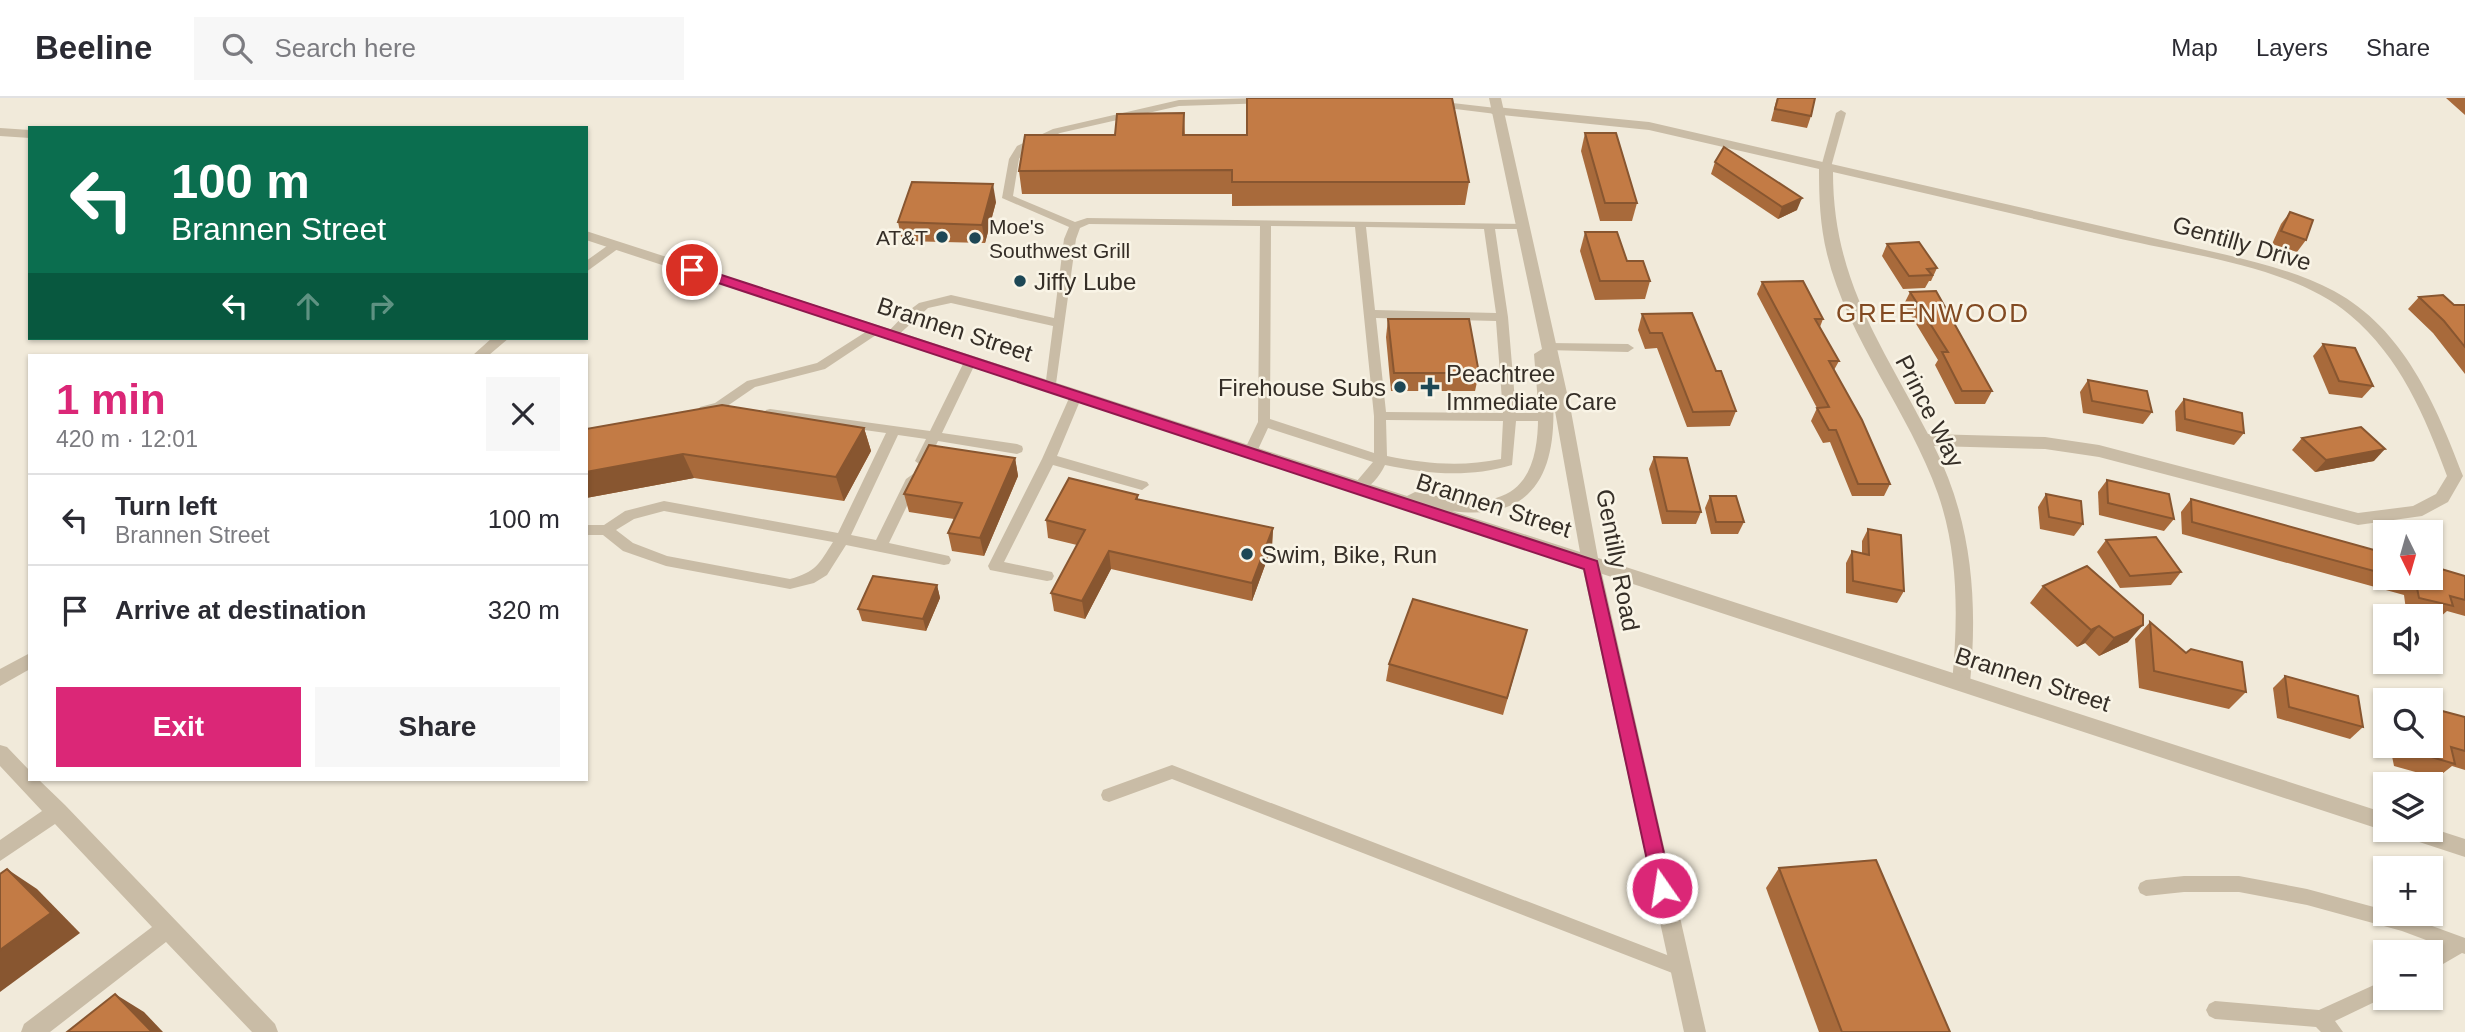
<!DOCTYPE html>
<meta charset="utf-8">
<style>
:root{--surface:#fff;--page:#f7f7f7;--text:#2b2b33;--muted:#7c7c81;--line:#e1e1e2;--accent:#db2777}
body{margin:0;font-family:Helvetica,sans-serif;background:var(--page);color:var(--text);height:100vh;display:flex;flex-direction:column;font-size:26px;white-space:nowrap}
*{box-sizing:border-box;margin:0}
p{font-size:23px;color:var(--muted)}
.icon{flex:none;width:38px;height:38px;fill:none;stroke:currentColor;stroke-width:2;stroke-linecap:round;stroke-linejoin:round}
.map{position:relative;flex:1;overflow:hidden}
.sheet{position:absolute;left:28px;top:256px;width:560px;height:427px;display:flex;flex-direction:column;background:var(--surface);border-radius:0px;box-shadow:0 2px 5px #0004}
.sheet>*{flex:none}
.guide{position:absolute;left:28px;top:28px;width:560px;height:214px;border-radius:0px;box-shadow:0 2px 5px #0004;background:#0b6e4f;color:#fff;overflow:hidden}
.needle{width:46px;rotate:175deg}
.fabs{position:absolute;left:2373px;top:422px;display:grid;gap:14px}
.fabs a{display:grid;place-items:center;width:70px;height:70px;border-radius:0px;background:var(--surface);box-shadow:0 2px 5px #0004;font-size:35px}
.pin{position:absolute;display:grid;place-items:center;width:60px;height:60px;color:#fff;margin:-30px;border:4px solid #fff;border-radius:50%;box-shadow:0 2px 7px #0007}
.me{position:absolute;width:77px;margin:-38px;rotate:347deg;stroke-linejoin:round;filter:drop-shadow(0 0 5px #0008)}
.turn{display:flex;align-items:center;gap:24px;height:147px;padding:0 28px;font-size:32px}
.turn .icon{width:91px;height:91px;stroke-width:2.5}
.turn b{display:block;font-size:49px;line-height:60px}
.lanes{display:flex;align-items:center;height:66px;padding:0 28px;background:#0003;justify-content:center;gap:35px;direction:ltr}
.lanes .off{opacity:.35}
.round{display:grid;place-items:center;flex:none;width:74px;height:74px;border-radius:0px;background:var(--page)}
.summary{display:flex;align-items:center;justify-content:space-between;height:119px;padding:0 28px}
h1{font-size:42px;font-weight:700;line-height:52px;color:var(--accent)}
.button{display:flex;gap:14px;margin-top:auto;padding:14px 28px}
.button a{flex:1;height:80px;border-radius:0px;background:var(--accent);color:#fff;font-size:28px;font-weight:700;line-height:80px;text-align:center}
.button a+a{background:var(--page);color:var(--text)}
ul{padding:0;list-style:none}
li{display:flex;align-items:center;gap:21px;height:91px;padding:0 28px;border-top:2px solid var(--line)}
li div{flex:1}
li b{display:block;font-size:26px}
li em{font-style:normal}
header{display:flex;align-items:center;gap:42px;box-sizing:border-box;height:98px;padding:0 35px;background:var(--surface);border-bottom:2px solid var(--line)}
header strong{font-size:33px}
nav{display:flex;gap:38px;margin-inline-start:auto;font-size:24px}
.search{width:490px;height:63px;background:var(--page);display:flex;align-items:center;gap:18px;box-sizing:border-box;padding:0 24px;border-radius:0px;color:var(--muted);font-size:26px}
.map>svg:first-child{display:block}
.lines{fill:none;stroke-linecap:round;stroke-linejoin:round}
.service{fill:#c9bca6;fill-rule:evenodd}
.minor{fill:#c9bca6;fill-rule:evenodd}
.tertiary{fill:#c9bca6;fill-rule:evenodd}
.wall{fill:#a86a3b}
.shaded-wall{fill:#885630}
.building{fill:#c37b45;stroke:#885630;stroke-width:2}
.route{fill:#db2777;stroke:#8e194d;stroke-width:2}
.poi-dot{fill:#1d4755;stroke:#f9f4e6;stroke-width:2.5}
.labels{text-anchor:middle;dominant-baseline:central;stroke-width:5;stroke-linejoin:round;paint-order:stroke}
.far-poi-label{font-size:21px;fill:#352e27;stroke:#f9f4e6;text-anchor:start}
.street-label{font-size:24px;fill:#352e27;stroke:#f9f4e6}
.poi-label{font-size:24px;fill:#352e27;stroke:#f9f4e6;text-anchor:start}
.neighbourhood-label{font-size:26px;letter-spacing:2px;fill:#824a22;stroke:#f9f4e6}
</style>
<header>
<strong>Beeline</strong>
<div class="search"><svg class="icon" aria-label="search" viewBox="0 0 24 24"><circle cx="10" cy="10" r="6"/><path d="M15 15l6 6"/></svg>Search here</div>
<nav><a>Map</a><a>Layers</a><a>Share</a></nav>
</header>
<div class="map">
<svg width="2465" height="934" viewBox="0 0 2465 934">
<rect width="100%" height="100%" fill="#f1eada"/>
<g class="lines">
<g class="service">
<path d="M1265,0l4,1v4l-90,3 -119,27 -35,17 -6,9 -6,37 62,26 12,-4 439,6 2,2 -6,3h-27l13,88 8,96h29l6,4 -6,4h-29l-4,44c-44,13 -84,9 -127,0 -5,11 -16,24 -27,28l-7,-5 22,-26 -105,-34 -13,28h-10l-2,-3 15,-31 2,-196 -171,-2 -9,4 -4,11 -21,152 -4,1 -6,-4 8,-62 -102,-23 -23,5 -33,30h-8l-2,-3 22,-23 12,-9 32,-8 103,23 10,-79 5,-12 -67,-29 7,-39 8,-13 36,-17 126,-29zM1271,128l84,1 19,189v37l-104,-34zM1366,129l118,2 12,84 -121,-3zM1376,220l120,3 7,92 -117,-1zM1386,322l117,1 -2,38c-39,8 -75,5 -114,-3z"/>
<path d="M1435,3l61,7 5,3 -5,3 -65,-8v-4z"/>
<path d="M1841,12l5,3 -15,54 -5,3 -4,-1 -1,-2 15,-54z"/>
<path d="M875,228l4,1v6l-54,36 -70,18 -32,22 -19,5 -6,-4 2,-3 15,-4 32,-22 70,-18z"/>
<path d="M1549,245l79,1 6,4 -6,4 -83,-2 -2,-3z"/>
<path d="M970,260l6,4 -34,71 75,11 5,2 1,3 -1,3 -5,2 -79,-13 -11,23 -5,2 -7,-5 11,-22 -28,-4 -47,100 25,5 30,-61 7,-5 7,5 -31,64 60,13 2,4 -2,4 -5,1 -98,-20 -19,30 -13,8 -24,6 -124,-23 -43,-15 -20,-16h-17v-10h18l21,-14 39,-10 174,32 48,-100 -116,-16 -4,-1 -2,-3 2,-3 4,-1 160,22 34,-69zM664,413l169,31c-14,22 -17,30 -43,37l-123,-23 -34,-13 -17,-13 18,-11z"/>
<path d="M1076,294l6,4 -25,60 90,26 2,3 -7,5 -89,-25 -49,97 48,10 2,4 -2,4 -5,1 -57,-11 -2,-4 54,-107 28,-63z"/>
<path d="M1172,667l508,195 6,2 3,6 -3,6 -6,2 -508,-197 -63,23 -6,-2 -2,-5 2,-5z"/>
<path d="M2184,778h55l68,13 78,21v4l17,1 63,23v16l-3,-1 -31,18v-18l11,-7 -40,-15 -95,-26 -68,-13h-55l-38,4 -6,-3 -2,-5 2,-5 6,-3z"/>
<path d="M2385,882v17l-50,24 8,11h-22l-5,-5 -101,-8 -6,-3 -3,-6 3,-6 6,-3 104,9z"/>
</g>
<g class="minor">
<path d="M1496,9l153,15 578,133c36,9 74,18 107,36 70,38 102,114 129,185l-15,26 -26,14 -64,9 -259,-68 -54,-8 -111,-3c38,75 44,155 36,237l-2,5 -7,3 -7,-3 -2,-5c6,-63 7,-128 -14,-189 -29,-83 -90,-154 -111,-240 -7,-29 -8,-56 -8,-85l-170,-39 -157,-16 -2,-3zM1833,74c96,22 192,45 288,67 70,16 173,28 229,76 50,42 75,101 97,161l-11,18 -23,12 -55,7 -259,-68 -54,-8 -117,-3c-47,-91 -95,-154 -95,-262z"/>
<path d="M614,143l7,4 -2,3 -33,24v-11z"/>
<path d="M492,240h17l-20,17h-16z"/>
<path d="M1591,460l6,2 3,5 106,467h-22l-102,-467 3,-5z"/>
<path d="M30,555v16l-30,17v-17z"/>
<path d="M0,647l7,2 23,24v8h8l27,26 210,219 3,8h-26l-86,-90 -116,90h-29l3,-8 128,-97 -97,-103 -55,37v-21l42,-29 -42,-45z"/>
</g>
<g class="tertiary">
<path d="M1489,0h12l70,313 27,147 787,255v17h4l-4,1 -1799,-591v-9l821,265 8,-4c26,4 54,13 81,6 56,-15 41,-100 38,-144l8,-5zM1553,301l2,12 25,141 -128,-41c82,11 105,-39 101,-112z"/>
<path d="M0,30l30,2v8l-30,-2z"/>
<path d="M2431,730l34,11v18l-64,-21 -3,-6z"/>
</g>
</g>
<g class="wall">
<path d="M1246,0l223,84 -4,23 -233,1v-12h-210l-3,-23 96,-36 69,-22 1,22h62z"/>
<path d="M1777,0h38l-4,18 -4,12 -36,-7z"/>
<path d="M2446,0h19v17z"/>
<path d="M1585,35l52,70 -5,18h-32l-19,-70z"/>
<path d="M1715,64l82,48 -19,9 -67,-45z"/>
<path d="M996,104l-11,41 -83,-2 -4,-19z"/>
<path d="M2290,114l16,28 -9,12 -25,-8 9,-20z"/>
<path d="M1585,134l42,29 23,20 -5,18 -50,1 -15,-49z"/>
<path d="M1887,146l50,24 -6,13h-2l-4,7 -22,1 -21,-33z"/>
<path d="M1762,184l61,37 -3,8 19,34 -5,9 56,114 -6,12h-32l-22,-54 -7,1 -12,-22 6,-13 -60,-114z"/>
<path d="M1910,194l82,99 -7,13h-30l-20,-39 3,-5 -34,-56z"/>
<path d="M2419,199l35,8h11v69l-32,-41 -25,-24z"/>
<path d="M1642,216l74,57 20,40 -6,15 -43,1 -30,-79 -12,1 -7,-19z"/>
<path d="M1388,221l91,54 -4,18h-84l-5,-54z"/>
<path d="M2323,246l50,42 -11,12 -33,-4 -16,-38z"/>
<path d="M2088,282l64,32 -9,12 -60,-11 -3,-21z"/>
<path d="M2184,301l60,34 -10,12 -58,-14 -1,-20z"/>
<path d="M722,307l142,23 7,23 -27,50 -150,-23 -108,20z"/>
<path d="M2302,340l72,23 -59,11 -23,-22z"/>
<path d="M1654,359l47,55 -5,12h-34l-13,-55z"/>
<path d="M1015,360l3,18 -34,80 -32,-5 -4,-18 6,-14 -45,-7 -5,-18z"/>
<path d="M2107,382l67,39 -10,12 -65,-16 -1,-23z"/>
<path d="M2046,396l37,30 -9,12 -34,-7 -2,-22z"/>
<path d="M1138,397v4l135,29 -1,18 -20,55 -141,-32 -26,50 -31,-8 -3,-18 26,-48 -29,-7 -2,-18z"/>
<path d="M1710,398l34,26 -6,12h-27l-6,-26z"/>
<path d="M2191,401l194,54v25h46l34,-2v40l-18,-5 -8,7 -33,-8 -2,-15 -222,-61 -1,-22z"/>
<path d="M1868,431l36,62 -7,12 -51,-10v-30l6,-12 10,2v-12z"/>
<path d="M2106,442l75,32 -10,13 -51,3 -23,-36z"/>
<path d="M937,487l3,13 -14,33 -64,-10 -4,-12z"/>
<path d="M2043,488l85,56 -29,14 -14,-13 -8,4 -47,-44z"/>
<path d="M2150,524l36,31 60,39 -17,17 -90,-21 -4,-49z"/>
<path d="M1527,532l-24,85 -117,-34 3,-17z"/>
<path d="M2285,578l78,51 -13,12 -73,-21 -4,-30z"/>
<path d="M2465,619v53l-13,-4 -15,12 -43,-12 -4,-20h41z"/>
<path d="M1779,770l171,164h-131l-53,-144z"/>
</g>
<g class="shaded-wall">
<path d="M993,86l3,18 -11,41 -3,-18z"/>
<path d="M1802,100l-5,12 -19,9 4,-12z"/>
<path d="M864,330l7,23 -27,50 -8,-24z"/>
<path d="M2385,351l-11,12 -59,11 11,-12z"/>
<path d="M683,356l11,24 -108,20v-26z"/>
<path d="M1015,360l3,18 -34,80 -4,-18z"/>
<path d="M1273,430l-1,18 -20,55v-18z"/>
<path d="M1109,453l2,18 -26,50 -3,-18z"/>
<path d="M937,487l3,13 -14,33 -3,-12z"/>
<path d="M2143,527l-15,17 -29,14 15,-18z"/>
<path d="M2099,528l-14,17 -8,4 14,-17z"/>
<path d="M7,771l30,20 43,44 -80,59v-42z"/>
<path d="M115,896l29,18 19,20h-11z"/>
</g>
<g class="building">
<path d="M1247,0h205l17,84h-237v-12l-213,1 6,-36h90l2,-21 67,-1 -1,22h64z"/>
<path d="M1778,0h37l-4,18 -36,-7z"/>
<path d="M1585,35h31l21,70h-32z"/>
<path d="M1724,49l78,51 -20,9 -67,-45z"/>
<path d="M912,84l81,2 -11,41 -84,-3z"/>
<path d="M2290,114l23,8 -7,20 -25,-9z"/>
<path d="M1585,134h32l10,29h16l7,20h-50z"/>
<path d="M1919,144l18,26 -10,1 5,6 -23,1 -22,-32z"/>
<path d="M1803,183l20,38h-8l24,42h-10l33,59 28,64h-32l-22,-54h-7l-12,-22 12,-1 -67,-125z"/>
<path d="M1936,193l56,100h-30l-20,-39h6l-38,-60z"/>
<path d="M2443,197l11,10h11v42l-21,-26 -25,-24z"/>
<path d="M1692,215l24,58h5l15,40 -43,1 -31,-79h-12l-8,-19z"/>
<path d="M1388,221h81l10,54h-85z"/>
<path d="M2323,246l32,4 18,38 -34,-5z"/>
<path d="M2088,282l59,11 5,21 -60,-11z"/>
<path d="M2184,301l58,14 2,20 -59,-14z"/>
<path d="M722,307l142,23 -28,49 -153,-23 -97,18v-43z"/>
<path d="M2361,329l24,22 -59,11 -24,-22z"/>
<path d="M929,347l86,13 -35,80 -32,-5 14,-30 -58,-9z"/>
<path d="M1654,359l33,1 14,54 -34,-1z"/>
<path d="M1069,380l69,17 -2,4 137,29 -21,55 -143,-32 -27,50 -31,-8 34,-63 -39,-10z"/>
<path d="M2107,382l62,14 5,25 -66,-16z"/>
<path d="M2046,396l35,7 2,23 -34,-7z"/>
<path d="M1710,398h26l8,26h-28z"/>
<path d="M2191,401l194,54v21l-193,-52z"/>
<path d="M1868,431l33,6 3,56 -51,-10 -1,-30 17,4z"/>
<path d="M2156,439l25,35 -51,4 -24,-36z"/>
<path d="M2087,468l56,49v10l-29,13 -15,-12 -8,4 -48,-44z"/>
<path d="M2431,468l34,10v24l-15,-4 3,10 -34,-8 -3,-15 -20,-5h35z"/>
<path d="M873,478l64,9 -14,34 -65,-10z"/>
<path d="M1413,501l114,31 -20,68 -118,-34z"/>
<path d="M2150,524l36,31 5,-4 51,13 4,30 -92,-21z"/>
<path d="M2285,578l73,20 5,31 -74,-20z"/>
<path d="M2431,610l34,9v34l-14,-4 4,17 -44,-13 -1,-5h21z"/>
<path d="M1876,762l74,172h-108l-63,-164z"/>
<path d="M7,771l44,44 -51,37v-76z"/>
<path d="M115,896l37,38h-85z"/>
</g>
<path class="route" d="M688,169h9l900,294 75,327 -3,6 -7,2 -6,-2 -3,-6 -69,-319 -896,-296z"/>
<g class="poi-dot">
<circle cx="942" cy="139" r="7"/>
<circle cx="975" cy="140" r="7"/>
<circle cx="1020" cy="183" r="7"/>
<circle cx="1400" cy="289" r="7"/>
<path d="M1426.5 278.5h7v7h7v7h-7v7h-7v-7h-7v-7h7z"/>
<circle cx="1247" cy="456" r="7"/>
</g>
<g class="labels">
<g class="far-poi-label">
<text x="989" y="128">Moe's<tspan x="989" dy="24">Southwest Grill</tspan></text>
<text x="928" y="139" text-anchor="end">AT&amp;T</text>
</g>
<g class="street-label">
<text transform="translate(2242 145) rotate(16)">Gentilly Drive</text>
<text transform="translate(955 231) rotate(18)">Brannen Street</text>
<text transform="translate(1930 313) rotate(63)">Prince Way</text>
<text transform="translate(1494 407) rotate(18)">Brannen Street</text>
<text transform="translate(1618 462) rotate(79)">Gentilly Road</text>
<text transform="translate(2033 581) rotate(18)">Brannen Street</text>
</g>
<g class="poi-label">
<text x="1034" y="183">Jiffy Lube</text>
<text x="1446" y="275">Peachtree<tspan x="1446" dy="28">Immediate Care</tspan></text>
<text x="1386" y="289" text-anchor="end">Firehouse Subs</text>
<text x="1261" y="456">Swim, Bike, Run</text>
</g>
<g class="neighbourhood-label">
<text x="1933" y="215">GREENWOOD</text>
</g>
</g>
</svg>
<div class="fabs">
<a><svg class="needle" viewBox="-14 -14 28 28"><path d="M0-13l5 13h-10z" fill="#e53935"/><path d="M0 13l5-13h-10z" fill="#7c7c81"/></svg></a>
<a><svg class="icon" aria-label="sound" viewBox="0 0 24 24"><path d="M4 9h4l5-4v14l-5-4H4zM17 9q2 3 0 6"/></svg></a>
<a><svg class="icon" aria-label="search" viewBox="0 0 24 24"><circle cx="10" cy="10" r="6"/><path d="M15 15l6 6"/></svg></a>
<a><svg class="icon" aria-label="layers" viewBox="0 0 24 24"><path d="M12 4l9 5-9 5-9-5zM3 14l9 5 9-5"/></svg></a>
<a>+</a>
<a>−</a>
</div>
<div class="pin" style="left:692px;top:172px;background:#d93025"><svg class="icon" aria-label="arrive" viewBox="0 0 24 24"><path d="M6 21V4h12l-3 4 3 4H6"/></svg></div>
<svg class="me" style="left:1662px;top:790px" viewBox="-20 -20 40 40"><circle r="17" fill="#db2777" stroke="#fff" stroke-width="3"/><path d="M0-11L8 9 0 5-8 9z" fill="#fff"/></svg>
<div class="guide">
<div class="turn"><svg class="icon" aria-label="left" viewBox="0 0 24 24"><path d="M17 20v-9H6M10 6l-5 5 5 5"/></svg><div><b>100 m</b>Brannen Street</div></div>
<div class="lanes"><svg class="icon" aria-label="left" viewBox="0 0 24 24"><path d="M17 20v-9H6M10 6l-5 5 5 5"/></svg><svg class="icon off" aria-label="ahead" viewBox="0 0 24 24"><path d="M12 20V5M6 11l6-6 6 6"/></svg><svg class="icon off" aria-label="right" viewBox="0 0 24 24"><path d="M7 20v-9h11M14 6l5 5-5 5"/></svg></div>
</div>
<section class="sheet">
<div class="summary"><div><h1>1 min</h1><p>420 m · 12:01</p></div><a class="round"><svg class="icon" aria-label="close" viewBox="0 0 24 24"><path d="M6 6l12 12M18 6L6 18"/></svg></a></div>
<ul>
<li><svg class="icon" aria-label="left" viewBox="0 0 24 24"><path d="M17 20v-9H6M10 6l-5 5 5 5"/></svg><div><b>Turn left</b><p>Brannen Street</p></div><em>100 m</em></li>
<li><svg class="icon" aria-label="arrive" viewBox="0 0 24 24"><path d="M6 21V4h12l-3 4 3 4H6"/></svg><div><b>Arrive at destination</b></div><em>320 m</em></li>
</ul>
<div class="button"><a>Exit</a><a>Share</a></div>
</section>
</div>
